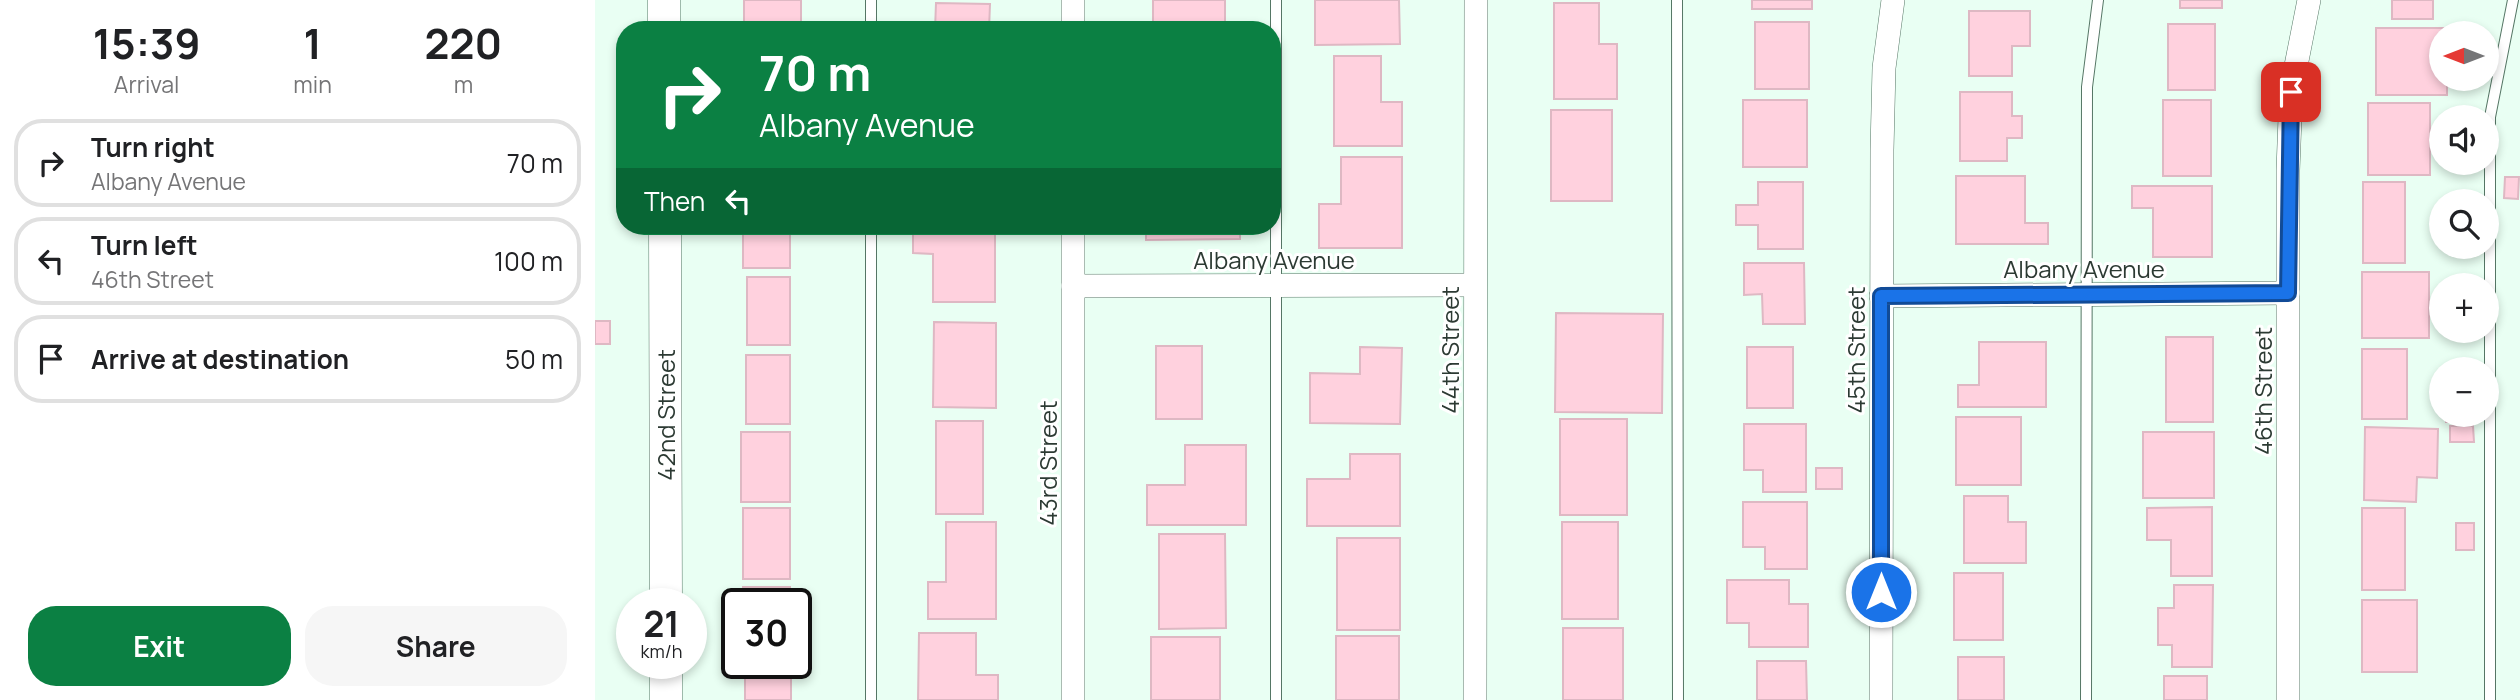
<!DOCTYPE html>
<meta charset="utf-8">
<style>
:root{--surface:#fff;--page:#f6f6f6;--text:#202124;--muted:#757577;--line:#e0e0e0;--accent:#0b8043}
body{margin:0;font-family:Manrope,sans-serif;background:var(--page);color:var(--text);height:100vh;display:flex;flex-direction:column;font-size:26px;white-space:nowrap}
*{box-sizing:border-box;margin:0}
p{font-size:23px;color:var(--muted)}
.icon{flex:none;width:38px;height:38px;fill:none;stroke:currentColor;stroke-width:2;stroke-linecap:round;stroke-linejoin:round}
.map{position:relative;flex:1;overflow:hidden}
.details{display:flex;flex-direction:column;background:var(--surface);width:595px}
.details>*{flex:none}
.guide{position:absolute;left:21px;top:21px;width:665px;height:214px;border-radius:28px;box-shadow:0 4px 10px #0003;background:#0b8043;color:#fff;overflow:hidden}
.needle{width:46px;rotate:270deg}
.controls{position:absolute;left:1834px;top:21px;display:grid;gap:14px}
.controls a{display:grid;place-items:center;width:70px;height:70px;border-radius:50%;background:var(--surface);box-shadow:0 4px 10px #0003;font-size:35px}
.speed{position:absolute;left:21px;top:588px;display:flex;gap:14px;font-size:35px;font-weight:700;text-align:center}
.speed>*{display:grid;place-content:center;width:91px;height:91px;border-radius:50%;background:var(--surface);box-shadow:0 4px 10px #0003;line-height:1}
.speed small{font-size:18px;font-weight:400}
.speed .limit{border:4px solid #111;border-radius:10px;background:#fff;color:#111}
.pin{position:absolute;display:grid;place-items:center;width:60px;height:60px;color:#fff;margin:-30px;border-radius:14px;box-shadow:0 4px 10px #0006}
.me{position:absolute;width:77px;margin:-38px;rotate:0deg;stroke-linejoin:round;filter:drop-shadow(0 0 5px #0008)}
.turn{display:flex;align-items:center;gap:24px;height:147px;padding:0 28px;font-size:32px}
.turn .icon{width:91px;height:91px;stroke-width:2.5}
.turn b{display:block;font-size:49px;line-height:60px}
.then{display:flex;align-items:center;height:66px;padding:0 28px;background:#0003;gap:14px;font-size:26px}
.eta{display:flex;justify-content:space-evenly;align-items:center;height:119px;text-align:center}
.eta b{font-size:42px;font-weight:700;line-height:49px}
.button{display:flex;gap:14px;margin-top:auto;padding:14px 28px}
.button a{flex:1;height:80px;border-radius:28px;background:var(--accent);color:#fff;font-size:28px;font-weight:700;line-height:80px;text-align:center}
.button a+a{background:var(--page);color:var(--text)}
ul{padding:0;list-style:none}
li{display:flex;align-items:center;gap:21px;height:88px;margin:0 14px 10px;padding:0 14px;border:4px solid var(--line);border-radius:28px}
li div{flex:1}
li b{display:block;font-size:26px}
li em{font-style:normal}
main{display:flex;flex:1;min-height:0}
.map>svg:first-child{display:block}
.building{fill:#ffd1de;stroke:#deb8c3;stroke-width:2}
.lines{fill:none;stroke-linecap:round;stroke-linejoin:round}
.lane-casing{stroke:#557665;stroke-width:12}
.street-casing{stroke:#557665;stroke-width:24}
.secondary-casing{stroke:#557665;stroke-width:33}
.lane{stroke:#fff;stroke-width:10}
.street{stroke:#fff;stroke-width:23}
.secondary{stroke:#fff;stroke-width:32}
.route-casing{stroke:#114b97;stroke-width:18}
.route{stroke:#1a73e8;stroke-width:12}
.labels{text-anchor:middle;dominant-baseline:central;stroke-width:6;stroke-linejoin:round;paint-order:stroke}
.street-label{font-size:24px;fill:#2c3a33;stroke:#fff}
</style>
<main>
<section class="details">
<div class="eta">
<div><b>15:39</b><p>Arrival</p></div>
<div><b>1</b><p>min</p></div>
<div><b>220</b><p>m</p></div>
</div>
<ul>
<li><svg class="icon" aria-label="right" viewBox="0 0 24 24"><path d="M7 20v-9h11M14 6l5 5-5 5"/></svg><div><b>Turn right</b><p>Albany Avenue</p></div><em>70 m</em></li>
<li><svg class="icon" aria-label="left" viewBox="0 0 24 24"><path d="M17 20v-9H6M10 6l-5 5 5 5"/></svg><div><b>Turn left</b><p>46th Street</p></div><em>100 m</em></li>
<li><svg class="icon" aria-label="arrive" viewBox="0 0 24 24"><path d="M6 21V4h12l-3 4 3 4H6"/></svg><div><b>Arrive at destination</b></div><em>50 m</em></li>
</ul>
<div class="button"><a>Exit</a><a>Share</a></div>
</section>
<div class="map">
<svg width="1925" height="700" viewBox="0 0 1925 700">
<rect width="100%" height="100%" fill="#e9fff3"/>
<g class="building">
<rect x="149" y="0" width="57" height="30"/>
<rect x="558" y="0" width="72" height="30"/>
<path d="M720,0h84l1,44 -85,1z"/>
<rect x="1157" y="0" width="60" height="9"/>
<rect x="1585" y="0" width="42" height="8"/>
<rect x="1797" y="0" width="41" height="19"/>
<path d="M341,3l54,1 -1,26h-54z"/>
<path d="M959,3h45v41h18v55h-63z"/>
<path d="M1374,11h61v35h-18v30h-43z"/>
<rect x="1160" y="22" width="54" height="67"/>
<rect x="1573" y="24" width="47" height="66"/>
<path d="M1781,28h71v5h-6v46h6v16h-71z"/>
<path d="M739,56h47v46h21v44h-68z"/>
<path d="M1365,92h52v24h10v22h-15v23h-47z"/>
<rect x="1148" y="100" width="64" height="67"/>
<rect x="1568" y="100" width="48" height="76"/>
<rect x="1773" y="103" width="62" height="72"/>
<rect x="956" y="110" width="61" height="91"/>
<path d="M746,157h61v91h-83v-44h22z"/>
<path d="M1361,176h69v47h23v21h-92z"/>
<path d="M1910,177h14l-1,22 -14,-1z"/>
<path d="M1163,182h45v67h-45v-24h-22v-20h22z"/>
<rect x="1768" y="182" width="42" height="81"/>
<path d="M1537,186h80v71h-59v-49h-21z"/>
<rect x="148" y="226" width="47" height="42"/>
<path d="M318,226h82v76h-62v-48l-20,-1z"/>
<path d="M551,226h94v13l-94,1z"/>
<path d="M1149,263h60l1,61h-42l-1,-30 -18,1z"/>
<rect x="1767" y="272" width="67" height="66"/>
<rect x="152" y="277" width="43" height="68"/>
<path d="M961,313l107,1 -1,99 -107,-1z"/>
<rect x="0" y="321" width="15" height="23"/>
<path d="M339,322l62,1v85l-63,-1z"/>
<rect x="1571" y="337" width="47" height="85"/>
<path d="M1384,342h67v65h-88v-22h21z"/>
<rect x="561" y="346" width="46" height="73"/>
<path d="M765,347l42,1 -2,76 -90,-1v-50l50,1z"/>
<rect x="1152" y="347" width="46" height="61"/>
<rect x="1767" y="349" width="45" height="70"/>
<rect x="151" y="355" width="44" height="69"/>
<rect x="1851" y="415" width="23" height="7"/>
<rect x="1361" y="417" width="65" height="68"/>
<rect x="965" y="419" width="67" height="96"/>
<rect x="341" y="421" width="47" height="93"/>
<path d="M1149,424h62v68h-43v-22h-19z"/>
<path d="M1855,426h23l1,16h-24z"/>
<path d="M1770,427l73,2 -1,49 -20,-1 -1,25 -52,-2z"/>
<rect x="146" y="432" width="49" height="70"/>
<rect x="1548" y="432" width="71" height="66"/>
<path d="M590,445h61v80h-99v-40h38z"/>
<path d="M755,454h50v72h-93v-47h43z"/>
<rect x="1221" y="468" width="26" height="21"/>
<path d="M1369,496h44v26h18v41h-62z"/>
<path d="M1148,502h64v67h-42v-22h-22z"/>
<path d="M1617,507v69h-41v-36h-24v-32z"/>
<rect x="148" y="508" width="47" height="71"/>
<rect x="1767" y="508" width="43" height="82"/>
<path d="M351,522h50v97h-68v-37h18z"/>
<rect x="967" y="522" width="56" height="97"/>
<rect x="1861" y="523" width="18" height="27"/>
<path d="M564,534h66l1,94 -67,1z"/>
<rect x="742" y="538" width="63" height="92"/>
<rect x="1359" y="573" width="49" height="67"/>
<path d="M1132,580h62v24h19v43h-59v-24h-22z"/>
<path d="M1579,585h39l-1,82h-40v-22h-14v-37h16z"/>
<rect x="148" y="587" width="47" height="17"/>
<rect x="1767" y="600" width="55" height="72"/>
<rect x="968" y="628" width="60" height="72"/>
<path d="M324,633h57v42h22v25h-80z"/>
<rect x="741" y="636" width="63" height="64"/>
<rect x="556" y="637" width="69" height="63"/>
<rect x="1363" y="657" width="46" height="43"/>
<path d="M1162,661h49l1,39h-50z"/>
<rect x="150" y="665" width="46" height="35"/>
<rect x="1569" y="676" width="43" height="24"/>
</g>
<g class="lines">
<defs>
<g id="lane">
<path d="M276,0v30"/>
<path d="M681,0v700"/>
<path d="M1082,0l1,700"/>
<path d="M276,226v474"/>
<path d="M1491,700l1,-613 11,-87"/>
<path d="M1895,700v-583l23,-117"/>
</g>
<g id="street">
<path d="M478,30v-30"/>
<path d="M478,226v474"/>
<path d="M478,286l402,-1"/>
<path d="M1286,296l407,-3"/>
<path d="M880,700l1,-700"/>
<path d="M1286,700l1,-550 2,-82 9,-68"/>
<path d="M1693,700v-530l3,-79 18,-91"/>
</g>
<g id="secondary">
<path d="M69,0v30"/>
<path d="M70,226l1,378"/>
<path d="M71,663v37"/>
</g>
</defs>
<use href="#lane" class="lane-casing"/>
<use href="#street" class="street-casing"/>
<use href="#secondary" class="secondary-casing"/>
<use href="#lane" class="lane"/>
<use href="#street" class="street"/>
<use href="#secondary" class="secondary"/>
</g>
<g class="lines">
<defs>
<path id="route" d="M1286,592v-296l407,-3 3,-201"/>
</defs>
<use href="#route" class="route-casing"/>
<use href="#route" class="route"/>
</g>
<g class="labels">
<g class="street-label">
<text x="679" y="259">Albany Avenue</text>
<text x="1489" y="268">Albany Avenue</text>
<text transform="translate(854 350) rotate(-90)">44th Street</text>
<text transform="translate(1260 350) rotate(-90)">45th Street</text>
<text transform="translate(1667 391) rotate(-90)">46th Street</text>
<text transform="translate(70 415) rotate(-90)">42nd Street</text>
<text transform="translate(452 463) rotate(-90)">43rd Street</text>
</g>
</g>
</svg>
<div class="controls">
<a><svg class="needle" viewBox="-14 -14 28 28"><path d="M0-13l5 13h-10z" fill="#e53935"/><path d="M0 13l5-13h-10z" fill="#757577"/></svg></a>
<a><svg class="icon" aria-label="sound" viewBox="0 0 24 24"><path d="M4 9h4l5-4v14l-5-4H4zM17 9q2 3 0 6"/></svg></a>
<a><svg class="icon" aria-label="search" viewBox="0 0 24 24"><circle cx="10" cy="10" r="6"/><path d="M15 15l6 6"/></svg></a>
<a>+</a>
<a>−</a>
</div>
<div class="speed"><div>21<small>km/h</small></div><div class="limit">30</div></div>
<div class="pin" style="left:1696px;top:92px;background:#d93025"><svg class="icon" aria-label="arrive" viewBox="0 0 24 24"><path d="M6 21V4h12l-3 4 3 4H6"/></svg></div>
<svg class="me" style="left:1286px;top:592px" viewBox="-20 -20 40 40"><circle r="17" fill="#1a73e8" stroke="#fff" stroke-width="3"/><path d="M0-11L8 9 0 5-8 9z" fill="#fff"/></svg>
<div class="guide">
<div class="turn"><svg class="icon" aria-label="right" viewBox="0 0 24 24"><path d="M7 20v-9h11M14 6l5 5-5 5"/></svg><div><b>70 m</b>Albany Avenue</div></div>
<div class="then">Then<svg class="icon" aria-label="left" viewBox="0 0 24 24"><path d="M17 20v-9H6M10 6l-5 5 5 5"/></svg></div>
</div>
</div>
</main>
